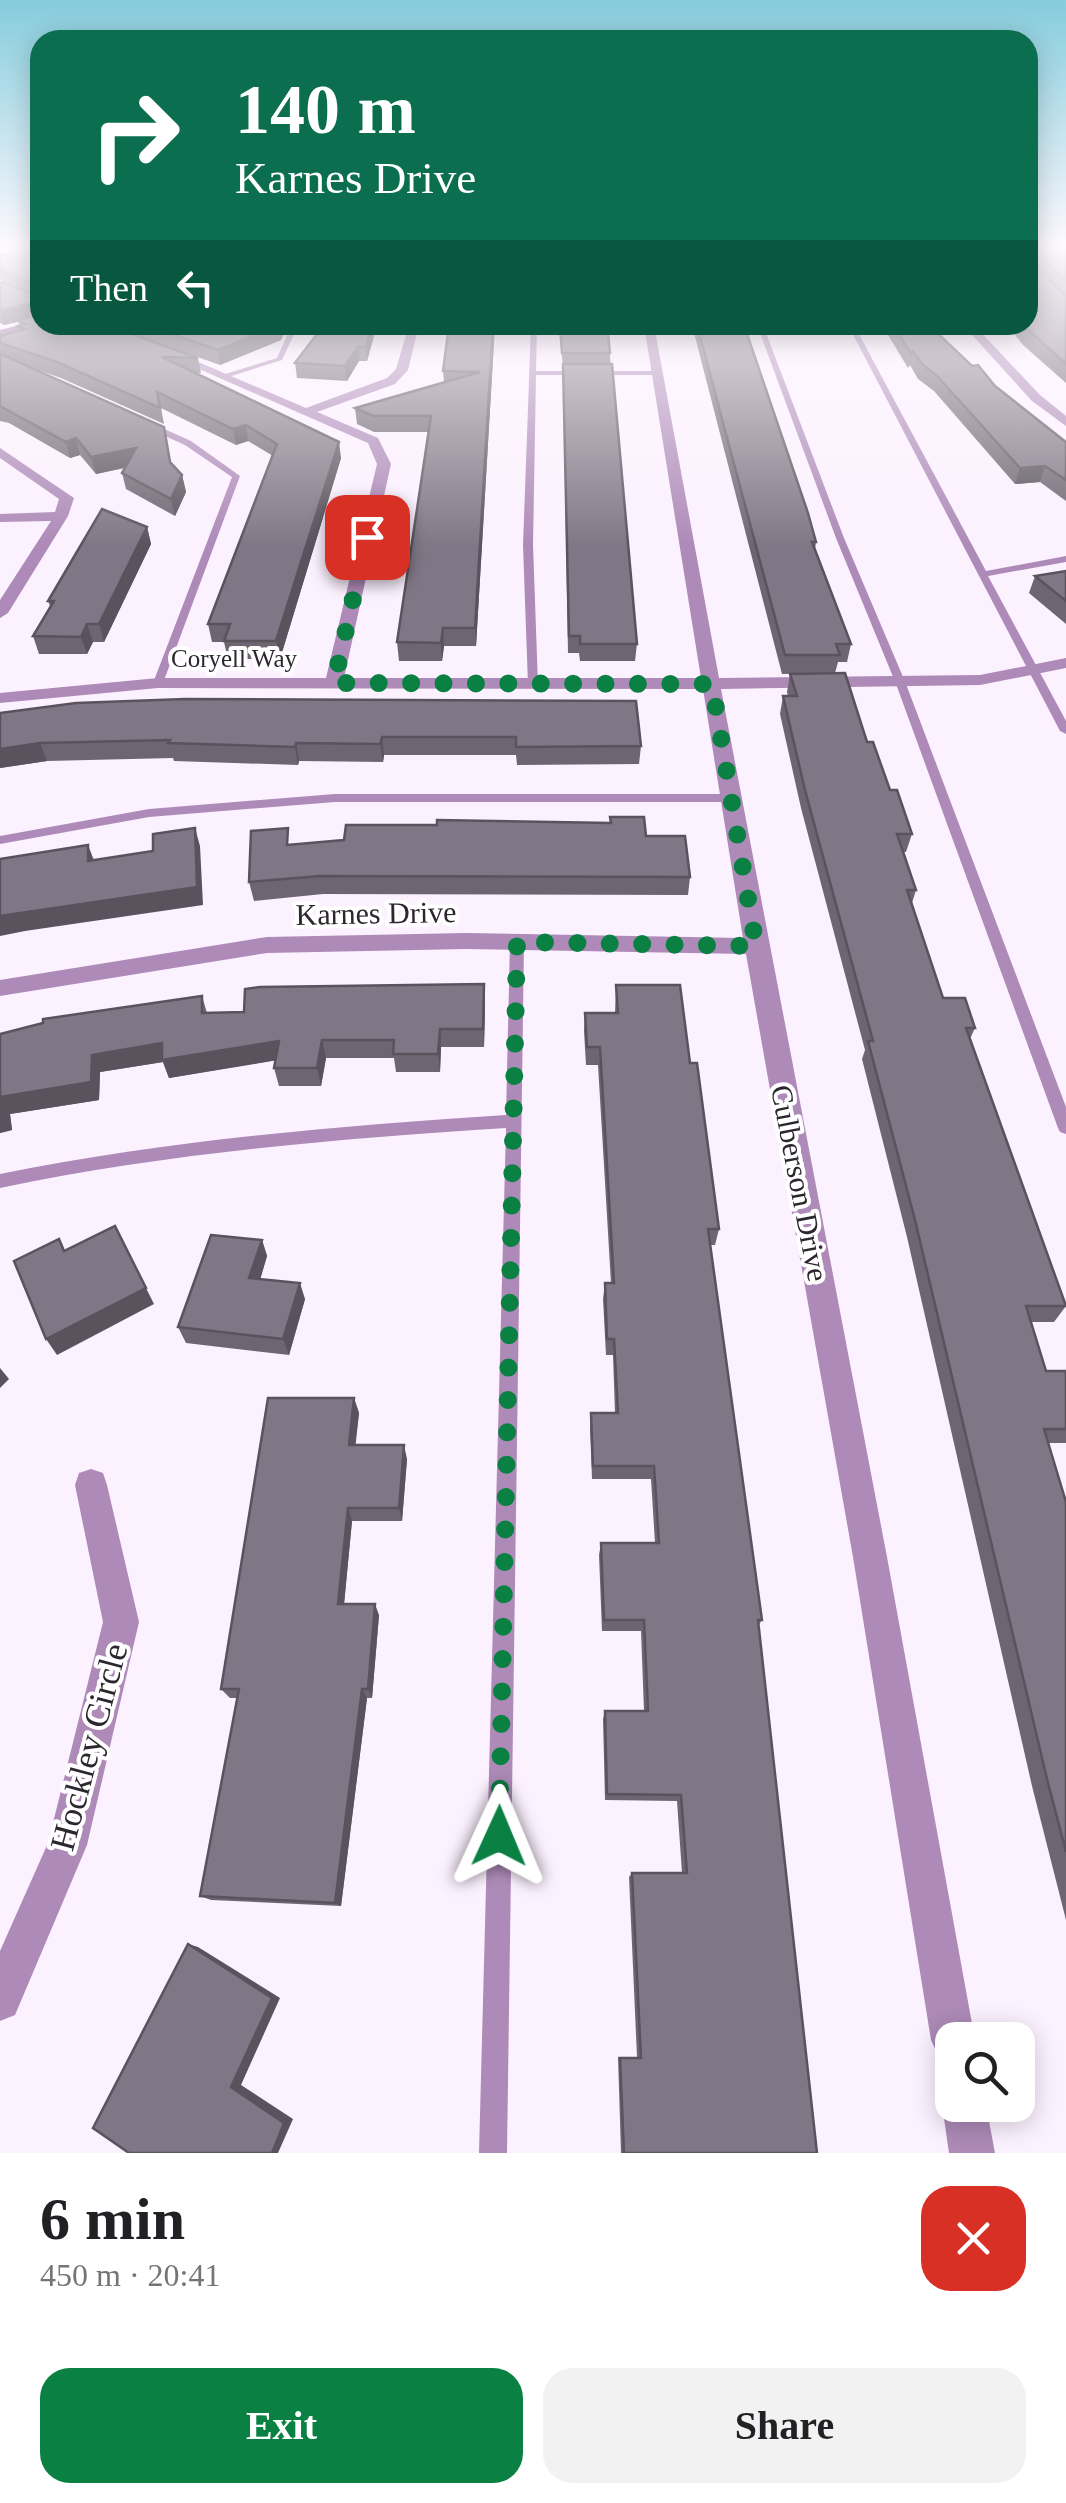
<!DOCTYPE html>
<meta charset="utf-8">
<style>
:root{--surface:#fff;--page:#f2f2f2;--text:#202124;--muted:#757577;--accent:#0b8043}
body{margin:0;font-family:"Times New Roman",serif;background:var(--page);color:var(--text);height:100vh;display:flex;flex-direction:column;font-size:38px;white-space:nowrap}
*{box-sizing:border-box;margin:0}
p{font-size:32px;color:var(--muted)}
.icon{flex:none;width:55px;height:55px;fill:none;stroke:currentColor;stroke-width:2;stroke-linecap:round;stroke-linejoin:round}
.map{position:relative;height:2153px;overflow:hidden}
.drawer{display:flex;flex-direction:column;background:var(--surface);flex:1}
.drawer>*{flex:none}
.guide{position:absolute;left:30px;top:30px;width:1008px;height:305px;border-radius:30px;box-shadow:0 5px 25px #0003;background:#0b6e4f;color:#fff;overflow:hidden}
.buttons{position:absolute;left:935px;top:2022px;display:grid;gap:20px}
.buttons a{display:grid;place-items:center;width:100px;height:100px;border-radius:20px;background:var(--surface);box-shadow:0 5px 25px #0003;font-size:50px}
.pin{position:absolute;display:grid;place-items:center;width:85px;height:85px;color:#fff;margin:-42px;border-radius:20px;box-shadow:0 5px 15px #0006}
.me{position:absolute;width:110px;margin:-55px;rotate:1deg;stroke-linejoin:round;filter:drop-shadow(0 0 8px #0008)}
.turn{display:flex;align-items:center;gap:35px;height:210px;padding:0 40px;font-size:45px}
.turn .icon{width:130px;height:130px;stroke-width:2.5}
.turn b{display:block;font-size:70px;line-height:85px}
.then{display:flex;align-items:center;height:95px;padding:0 40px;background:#0003;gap:20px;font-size:38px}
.round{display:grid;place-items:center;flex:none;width:105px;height:105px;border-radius:30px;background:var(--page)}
.summary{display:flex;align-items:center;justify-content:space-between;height:170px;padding:0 40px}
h1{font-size:60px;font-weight:600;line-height:75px}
.button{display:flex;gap:20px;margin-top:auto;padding:20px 40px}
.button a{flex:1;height:115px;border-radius:30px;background:var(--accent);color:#fff;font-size:40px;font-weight:600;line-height:115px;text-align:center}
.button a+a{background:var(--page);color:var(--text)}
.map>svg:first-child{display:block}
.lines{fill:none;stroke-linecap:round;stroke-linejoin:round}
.service{fill:#ad8ab7;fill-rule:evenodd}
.minor{fill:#ad8ab7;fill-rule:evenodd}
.secondary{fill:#885697;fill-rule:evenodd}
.wall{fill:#6f6572}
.shaded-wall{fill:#5a535d}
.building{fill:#817685;stroke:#5a535d;stroke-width:2.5}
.route{stroke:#0b8043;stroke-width:18;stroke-dasharray:0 32.4}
.labels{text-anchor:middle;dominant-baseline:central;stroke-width:8;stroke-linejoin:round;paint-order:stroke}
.far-street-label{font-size:25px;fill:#2c272e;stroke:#fff}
.street-label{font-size:30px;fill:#2c272e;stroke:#fff}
.near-street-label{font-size:35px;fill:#2c272e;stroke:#fff}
</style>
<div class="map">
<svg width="1066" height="2153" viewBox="0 0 1066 2153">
<rect width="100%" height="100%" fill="#fcf1ff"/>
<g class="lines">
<g class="service">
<path d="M270,325h11l15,5 -14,30 -60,19v-4l55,-17 12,-27z"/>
<path d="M531,325h6l-1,46h122l4,2 -4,2h-122l-3,170 5,140 -5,3 -5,-3 -5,-140z"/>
<path d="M757,325h6l81,213 62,146 160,423v27l-6,-2 -2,-4 -162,-444 -60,-146z"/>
<path d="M848,325h6l132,246 80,-15v6l-78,14 78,145v13l-6,-3z"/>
<path d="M147,424h6l38,17 49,35 -77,207 -5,3 -5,-3 79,-206 -47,-32 -38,-17z"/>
<path d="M335,794h396l6,4 -6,4h-396l-186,15 -149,27v-8l149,-27z"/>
<path d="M517,937l7,5 -17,1211h-28l27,-1025c-171,11 -339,25 -506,60v-14c167,-34 336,-48 506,-59l4,-173z"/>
</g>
<g class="minor">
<path d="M409,325h10l-11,45 -13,14 -78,28 61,26 13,26 -47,214h357l-57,-353h10l65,353 261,-3 86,-17v10l-86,17 -259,4 166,868 88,483h-23v21l-14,-6 -7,-15 -78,-483 -107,-603 -280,-5 -199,4 -267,43v-16l267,-43 199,-4 277,5 -40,-249 -545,-1 -158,15v-10l158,-15h168l51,-214 -9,-21 -203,-89 10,-2 131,56 81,-30 9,-9z"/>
<path d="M963,325h11l66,70 26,21v10l-34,-25z"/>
<path d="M0,448l74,50 -6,18 -60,97 -8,5v-18l51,-79 -51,1v-8l55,-2 4,-13 -59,-41z"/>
<path d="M91,1469l12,4 4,12 32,137 -52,223 -72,170 -15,6v-70l48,-108 55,-221 -28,-137 4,-12z"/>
<path d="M952,2088v17h34l9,48h-46l-7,-48z"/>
</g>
<path class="secondary" d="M40,320l4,5 -44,11v-6z"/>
</g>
<g class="wall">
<path d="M1028,245h38v138l-43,-38 -16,-20h21z"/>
<path d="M40,247v78l158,33 3,15h-6l146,85 -61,201h-52l-4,-17h-12l-4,-18 65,-168 -25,-15 -12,4 -75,-37 3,16 -103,-46 -37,-13 147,98 11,12 4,17 -11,24 -49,-27 -4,-16 3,-5 -29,6 -16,-19 -10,3 -61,-35 -9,-2v-85l19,-6 -1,-4h2l-2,-4 -14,3 -4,-2v-41h2l-2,-4v-23z"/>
<path d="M107,325h176l1,8 -3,7 -61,25z"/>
<path d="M377,325l-10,36h-8l-12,20 -50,-3 -2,-15z"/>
<path d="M495,325l-19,321h-32l-2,15h-43l-2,-19 32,-210h-55l-17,-8 -2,-16 89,-25 -1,-12z"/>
<path d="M541,325h66l30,319 -2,17h-55l-1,-8h-11l-5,-286 -4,-39h-18z"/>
<path d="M692,325h52l72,217 -1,7 36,95 -4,18h-9l-3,11 -53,1z"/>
<path d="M882,325h47l66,61 71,56v59l-26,-19 -25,2 -81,-93 -16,-12 -8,-14 -2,3z"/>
<path d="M147,527l4,17 -47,98h-11l-6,12h-48l-6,-18 17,-30 -2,-5z"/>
<path d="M1066,571v53l-37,-31 6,-17z"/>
<path d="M790,674l77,68 45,92 -6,18h-3l13,38 -4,13 31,95 32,30 -5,11 96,267 -12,16h-23l15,49h20v72h-18l18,59v418l-34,-134 -125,-549 -45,-178 3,-9 -64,-242 -21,-94 3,-18h5l-1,-4z"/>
<path d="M76,703l565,43 -2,18 -122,1 -1,-10h-132l-1,7 -84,-1 -1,4 -124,-4 -1,-3 -126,3 -47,7v-55z"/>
<path d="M610,817l36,19 44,41 -2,18 -365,-1 -69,7 -5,-19 42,-37 319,-22z"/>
<path d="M616,985l74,78 29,166 -4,16h-5l52,375 -4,6 59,527h-196l-3,-96h19l-8,-180 3,-4h50l-5,-72 -72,-1 -2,-81 2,-8h39l-3,-80h-39l-3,-76 2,-12h54l-4,-64h-59l-2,-52 1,-14h24l-2,-58h-7l-3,-56 2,-16h6l-13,-218h-12l-2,-34 1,-18h30z"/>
<path d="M202,996l5,17 37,-1 241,-10 -1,45h-43l-1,25h-44l-2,-14h-68l-5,28h-42l-5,-18 2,-8 -107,18 -6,-16 -63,10 -1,28 -89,14 2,16 -12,3v-99z"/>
<path d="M262,1240l5,16 -7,23 45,20 -16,56 -103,-12 -8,-16z"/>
<path d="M354,1398l5,15 -4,32 52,14 -5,62h-50l-8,83 35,11 -7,83h-5l-26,208 -130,-6 -11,-4 37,-198h-7l-9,-9z"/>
</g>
<g class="shaded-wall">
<path d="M35,302l4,14 -35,9 -4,-14z"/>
<path d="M279,325h4l1,8 -3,7 -61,25 -2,-15z"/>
<path d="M298,325h21l-20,8z"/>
<path d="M372,325h5l-10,36 -1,-14z"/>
<path d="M493,325h2l-19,321 -1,-18z"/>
<path d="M358,347l1,14 -12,20 -2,-15z"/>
<path d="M246,425l2,16 -12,4 -3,-16z"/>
<path d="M76,438l4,17 -10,3 -4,-16z"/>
<path d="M339,442l2,16 -61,201 -4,-18z"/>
<path d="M136,448l4,16 -44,10 -5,-17z"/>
<path d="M1045,466l-5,16 -25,2 5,-16z"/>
<path d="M182,475l4,17 -11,24 -4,-17z"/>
<path d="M147,527l4,17 -47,98 -5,-18z"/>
<path d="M87,624l6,18 -6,12 -6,-17z"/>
<path d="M443,628l1,18 -2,15 -1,-18z"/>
<path d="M382,737l2,18 -1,7 -3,-18z"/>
<path d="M40,743l7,18 -47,7v-19z"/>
<path d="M296,743l3,18 -1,4 -3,-18z"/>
<path d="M195,828l5,18 3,59 -178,26 -25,5v-20l197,-29z"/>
<path d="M88,845l7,18 -7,-2z"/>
<path d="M484,984l1,18 -1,45 -1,-18z"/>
<path d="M440,1029l1,18 -1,25 -2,-18z"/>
<path d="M322,1040l4,18 -5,28 -4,-18z"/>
<path d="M279,1041l5,18 -115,19 -6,-16 -63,10 -1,28 -89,14 2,16 -12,3v-36l92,-42 70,-12z"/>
<path d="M115,1226l39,78 -97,51 -11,-16z"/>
<path d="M262,1240l5,16 -11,38 -7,-16z"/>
<path d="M300,1283l5,16 -16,56 -6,-16z"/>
<path d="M0,1368l9,11 -9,9z"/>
<path d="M354,1398l5,15 -5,46 -5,-14z"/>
<path d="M404,1445l3,14 -5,62 -3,-13z"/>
<path d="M348,1508l4,13 -9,94 -5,-11z"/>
<path d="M375,1604l4,11 -7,83 -4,-9z"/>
<path d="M362,1689l5,9 -26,208 -6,-3z"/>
<path d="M188,1944l10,3 82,51 -39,87 52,34 -15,34h-6l-41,-66z"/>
</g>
<g class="building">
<path d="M1028,245h38v36l-32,-32h-5v10l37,38v67l-43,-39h5z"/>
<path d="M40,247v62l-5,-7 -35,9v-29l38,13 -1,-10 -37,-15 4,-2 -4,-2v-11z"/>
<path d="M40,314v11h67l91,33 -36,-1 177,85 -63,199h-52l6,-17h-22l69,-180 -31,-19 -13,4 -76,-37 3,16 -103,-46 -57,-19v-7l25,-7 -7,-3 8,-2 -8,-4z"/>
<path d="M145,325h134l-61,25z"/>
<path d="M324,325h48l-6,22h-8l-13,19 -50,-3z"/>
<path d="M449,325h44l-18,303h-32l-2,15 -44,-1 34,-226h-58l-18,-8 125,-36 -37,-1z"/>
<path d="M560,325h47l3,28h-48z"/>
<path d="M697,325h47l64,188 8,29h-4l39,102h-15l4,11h-55z"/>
<path d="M893,325h36l43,41 6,-1 17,21 71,56v38l-21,-14 -25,2 -83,-92 -15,-12 -9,-13 -2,3z"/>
<path d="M0,354l164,73 6,35 12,13 -11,24 -49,-26 14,-25 -45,9 -15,-19 -10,4 -66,-36z"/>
<path d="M563,364h49l25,280h-57v-8h-11z"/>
<path d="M102,509l45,18 -48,97h-12l-6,13 -48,-1 21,-35h-6z"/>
<path d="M1066,571v30l-31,-25z"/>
<path d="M845,673l22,69h6l17,48h7l15,44h-15l19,56h-9l36,108h22l10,30h-9l100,278h-40l20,65h20v58h-22l22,73v350l-19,-73 -132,-559 -47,-179h5l-68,-251 -22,-94h14l-7,-22z"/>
<path d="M185,699l451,2 5,45 -125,1v-10h-134l-2,7 -84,-1 -1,4 -127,-4 2,-3 -130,3 -40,6v-36l76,-10z"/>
<path d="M610,817h34l2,19h39l5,41 -370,-1 -71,6 2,-51 37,-3 -1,17 57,-5 2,-15h91v-5l174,3z"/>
<path d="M195,828l2,59 -197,29v-57l88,-14v16l65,-10v-17z"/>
<path d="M484,984l-1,45h-43l-2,25h-45l1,-14h-72l-5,28h-43l5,-27 -117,19v-17l-70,12 -1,27 -91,15 1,15 -1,1v-79l43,-11v-4l159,-23v17l42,-1 1,-23 15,-2z"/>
<path d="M616,985h64l10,78h7l22,166h-11l54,391h-4l59,533h-193l-4,-95h21l-9,-185h55l-6,-78 -74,-1 -2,-83h43l-4,-91h-40l-3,-77h58l-5,-77h-61l-2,-53h27l-4,-74h-7l-2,-56h9l-14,-236h-13l-2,-34h33z"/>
<path d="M115,1226l31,62 -100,51 -32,-78 45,-22 5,12z"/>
<path d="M211,1235l51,5 -13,38 51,5 -17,56 -105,-12z"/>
<path d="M268,1398h86l-5,47h55l-5,63h-51l-10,96h37l-7,85h-6l-27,214 -135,-7 39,-207h-18z"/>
<path d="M188,1944l84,54 -41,89 53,36 -12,30h-143l-36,-25z"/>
</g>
<linearGradient id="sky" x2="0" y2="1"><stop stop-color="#85ccdc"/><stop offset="0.45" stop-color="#fef9ff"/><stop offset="1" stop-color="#fef9ff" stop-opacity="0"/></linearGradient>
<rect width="1066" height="547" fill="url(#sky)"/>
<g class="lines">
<path class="route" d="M367,537l-33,146 378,1 44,262 -239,-4 -18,894"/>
</g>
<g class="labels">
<g class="far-street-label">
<text x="234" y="658">Coryell Way</text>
</g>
<g class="street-label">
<text transform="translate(376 913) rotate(-1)">Karnes Drive</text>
<text transform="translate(800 1183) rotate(79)">Culberson Drive</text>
</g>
<g class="near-street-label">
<text transform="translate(89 1747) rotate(-75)">Hockley Circle</text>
</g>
</g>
</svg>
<div class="buttons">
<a><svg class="icon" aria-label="search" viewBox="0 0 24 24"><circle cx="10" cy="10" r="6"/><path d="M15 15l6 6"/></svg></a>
</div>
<div class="pin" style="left:367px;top:537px;background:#d93025"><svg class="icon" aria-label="arrive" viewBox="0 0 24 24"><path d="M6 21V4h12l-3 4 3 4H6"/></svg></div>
<svg class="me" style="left:499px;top:1836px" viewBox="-20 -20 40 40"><path d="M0-17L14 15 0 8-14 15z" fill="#0b8043" stroke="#fff" stroke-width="4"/></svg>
<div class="guide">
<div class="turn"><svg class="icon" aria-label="right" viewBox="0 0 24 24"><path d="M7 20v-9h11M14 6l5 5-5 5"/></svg><div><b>140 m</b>Karnes Drive</div></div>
<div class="then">Then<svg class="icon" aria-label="left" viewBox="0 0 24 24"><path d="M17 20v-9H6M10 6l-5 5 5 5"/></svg></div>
</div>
</div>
<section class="drawer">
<div class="summary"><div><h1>6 min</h1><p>450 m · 20:41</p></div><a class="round" style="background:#d93025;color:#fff"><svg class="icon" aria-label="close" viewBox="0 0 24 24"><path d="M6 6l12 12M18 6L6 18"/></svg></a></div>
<div class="button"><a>Exit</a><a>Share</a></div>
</section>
